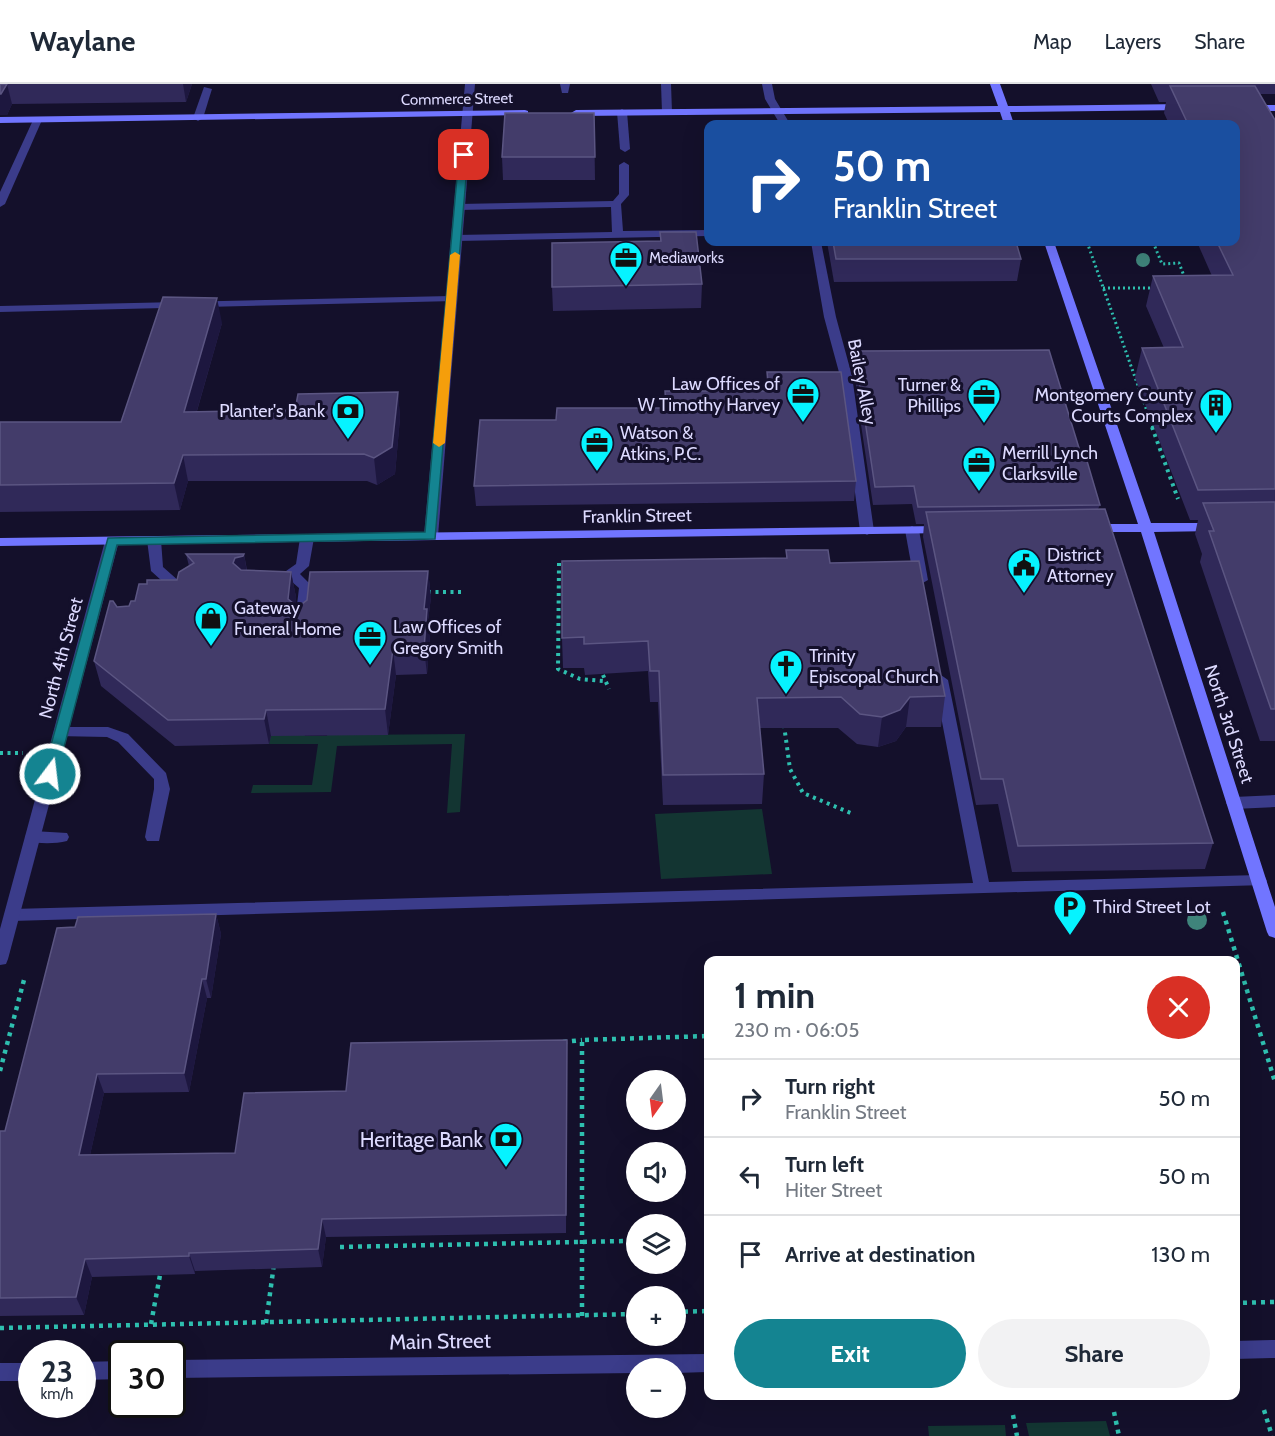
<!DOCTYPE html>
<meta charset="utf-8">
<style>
:root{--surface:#fff;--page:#f2f2f3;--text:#1f2937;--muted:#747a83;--line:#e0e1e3;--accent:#148491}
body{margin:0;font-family:Cabin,sans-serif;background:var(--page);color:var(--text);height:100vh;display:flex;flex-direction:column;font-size:22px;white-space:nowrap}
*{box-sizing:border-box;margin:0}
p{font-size:20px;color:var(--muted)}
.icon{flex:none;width:33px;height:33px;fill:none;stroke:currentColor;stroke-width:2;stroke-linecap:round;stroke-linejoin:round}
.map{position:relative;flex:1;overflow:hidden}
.sheet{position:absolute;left:704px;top:872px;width:536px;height:444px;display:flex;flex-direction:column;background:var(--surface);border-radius:12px;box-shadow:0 6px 24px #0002}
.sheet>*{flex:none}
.banner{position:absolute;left:704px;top:36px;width:536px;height:126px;border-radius:12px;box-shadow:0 6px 24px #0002;background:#1a4fa0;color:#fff;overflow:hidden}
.needle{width:39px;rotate:194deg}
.buttons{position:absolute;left:626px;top:986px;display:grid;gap:12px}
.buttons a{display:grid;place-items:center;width:60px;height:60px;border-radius:50%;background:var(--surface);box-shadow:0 6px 24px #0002;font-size:30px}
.speed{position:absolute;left:18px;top:1256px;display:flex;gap:12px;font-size:30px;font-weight:700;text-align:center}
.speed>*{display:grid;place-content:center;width:78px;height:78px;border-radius:50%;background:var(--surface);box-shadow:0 6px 24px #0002;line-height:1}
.speed small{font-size:15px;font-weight:400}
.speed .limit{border:3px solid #111;border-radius:9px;background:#fff;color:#111}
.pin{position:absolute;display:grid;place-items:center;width:51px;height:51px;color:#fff;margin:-26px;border-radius:12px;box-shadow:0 3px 9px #0006}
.me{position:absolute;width:66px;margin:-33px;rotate:15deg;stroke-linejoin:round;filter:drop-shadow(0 0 4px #0008)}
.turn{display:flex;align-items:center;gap:21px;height:126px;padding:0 30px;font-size:27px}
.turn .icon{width:78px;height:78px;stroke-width:2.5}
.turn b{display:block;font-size:42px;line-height:51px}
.round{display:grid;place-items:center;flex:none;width:63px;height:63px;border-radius:32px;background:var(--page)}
.overview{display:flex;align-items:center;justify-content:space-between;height:102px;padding:0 30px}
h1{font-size:36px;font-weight:800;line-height:45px}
.button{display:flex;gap:12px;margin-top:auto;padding:12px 30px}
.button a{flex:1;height:69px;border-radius:36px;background:var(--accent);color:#fff;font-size:24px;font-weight:800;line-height:69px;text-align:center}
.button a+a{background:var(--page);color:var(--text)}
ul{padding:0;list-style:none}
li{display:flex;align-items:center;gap:18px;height:78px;padding:0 30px;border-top:2px solid var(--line)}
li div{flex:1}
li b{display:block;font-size:22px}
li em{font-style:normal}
header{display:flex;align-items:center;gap:36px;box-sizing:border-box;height:84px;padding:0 30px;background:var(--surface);border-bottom:2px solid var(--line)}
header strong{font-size:28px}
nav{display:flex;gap:33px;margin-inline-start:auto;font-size:21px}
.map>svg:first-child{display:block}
.green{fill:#133532}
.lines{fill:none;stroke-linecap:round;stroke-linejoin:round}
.path-far2{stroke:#2ebfaf;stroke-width:3;stroke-dasharray:2 3;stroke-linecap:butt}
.path-far1{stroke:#2ebfaf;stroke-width:4;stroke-dasharray:3 4.5;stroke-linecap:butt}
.path{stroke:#2ebfaf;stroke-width:4.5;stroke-dasharray:4 5;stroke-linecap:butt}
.lane{fill:#3b3c8a;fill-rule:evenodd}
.street{fill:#3b3c8a;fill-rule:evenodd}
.secondary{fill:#7175ff;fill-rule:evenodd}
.tree{fill:#3f847b}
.wall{fill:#302959}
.shaded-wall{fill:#1d173f}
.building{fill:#433c6a;stroke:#5b5582;stroke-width:1.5}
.route{fill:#148491;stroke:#0d565e;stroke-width:1.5}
.slow{fill:#f59e0b}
.labels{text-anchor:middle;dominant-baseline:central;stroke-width:6;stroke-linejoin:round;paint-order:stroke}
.far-street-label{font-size:15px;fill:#dddaff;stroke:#14102b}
.far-poi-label{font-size:15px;fill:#dddaff;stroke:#14102b;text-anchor:start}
.street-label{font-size:18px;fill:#dddaff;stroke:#14102b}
.poi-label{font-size:18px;fill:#dddaff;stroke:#14102b;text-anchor:start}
.near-poi-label{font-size:21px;fill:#dddaff;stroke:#14102b;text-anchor:end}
.near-street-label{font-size:21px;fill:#dddaff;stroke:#14102b}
</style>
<header>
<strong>Waylane</strong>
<nav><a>Map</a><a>Layers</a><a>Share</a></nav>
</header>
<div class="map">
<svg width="1275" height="1352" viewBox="0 0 1275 1352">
<rect width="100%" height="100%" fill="#14102b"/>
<g class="green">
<path d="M282,584l23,68h22l5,-32 5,31 128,-1 -5,78 -13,1 5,-69 -115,2 -6,46 -80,1 2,-8h59l6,-41h-49z"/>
<path d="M762,725l10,65 -111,5 -6,-65z"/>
<path d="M1106,1337l4,15h-81l-3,-13z"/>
<path d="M1005,1341l1,11h-77l-1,-10z"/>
</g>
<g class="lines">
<g class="path-far2">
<path d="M1087,158l66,186"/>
<path d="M1153,158l9,22 17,-1 7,18"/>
<path d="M1103,204h50"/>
</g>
<g class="path-far1">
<path d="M1152,343l26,72"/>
<path d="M559,479l-1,106 22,10 24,2"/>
<path d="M428,508h34"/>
<path d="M603,591l6,14"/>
<path d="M784,641l6,44 13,24 50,21"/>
<path d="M0,669h23"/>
</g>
<g class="path">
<path d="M1223,828l52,170"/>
<path d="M563,958l19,-2"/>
<path d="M0,987l25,-95"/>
<path d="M340,1163l285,-6"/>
<path d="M1234,1219l41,-1"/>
<path d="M675,1228l33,-1"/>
<path d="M582,1232v-276l126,-4"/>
<path d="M266,1239l8,-59"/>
<path d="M151,1240l9,-49"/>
<path d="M0,1244l636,-14"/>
<path d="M1264,1326l8,26"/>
<path d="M1114,1328l5,24"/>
<path d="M1013,1331l4,21"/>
</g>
<g class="lane">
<path d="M560,0h10l-2,9h-6z"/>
<path d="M661,0h10l1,28 -5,3 -5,-3z"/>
<path d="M762,0h10l3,15 15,25h-10l-15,-25z"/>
<path d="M204,3l8,2 -9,29 -5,3 -5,-3z"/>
<path d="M622,25l5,3 3,37 -5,3 -5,-3 -3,-37z"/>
<path d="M624,78l5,3v30l-8,9 2,27 85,-1v6l-252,5 -5,-3 5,-3 156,-3 -1,-25 -152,3 -5,-3 5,-3 154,-3 6,-7v-29z"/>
<path d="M811,158h10l15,75 16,59 22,155 -7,4 -7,-4 -20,-155 -16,-59z"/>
<path d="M451,212l4,1v4l-455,11v-6z"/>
<path d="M912,442l7,4 9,50 -7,4 -7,-4 -9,-50z"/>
<path d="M307,450l7,4 -5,28 -9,8 13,13 -4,35 -7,5 -7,-5 4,-34 -8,-7 -18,5 -7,-4 2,-3 11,-3 17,-12 4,-26z"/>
<path d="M154,452l7,4 2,27 17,15 12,3 2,3 -2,3 -21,-2 -20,-18 -4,-31z"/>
<path d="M941,591l7,5 41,202 270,-7 6,2 2,4 -2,4 -1253,36 -6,-2 -2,-4 2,-4 6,-2 961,-26 -39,-203z"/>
<path d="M61,643h47l20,7 38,39 4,16 -11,52h-12l-2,-4 9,-48v-10l-36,-37 -11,-5 -51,-1 -2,-4 2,-4z"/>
<path d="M33,747l34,2 2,4 -2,4c-12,3 -28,3 -40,0l-2,-4 2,-4z"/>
</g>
<g class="street">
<path d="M465,0h10l-37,452 -7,4 -7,-4z"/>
<path d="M34,34l8,2 -37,84 -5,3v-15z"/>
<path d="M112,453l7,4 -111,418 -2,5 -6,1v-36l105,-388z"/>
<path d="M1275,711v12l-41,2 -5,-2 -3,-4 3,-4 5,-2z"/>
<path d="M1275,1256v18l-41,1v-18z"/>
<path d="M708,1270v18l-33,1v-5h-39v5l-464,5v-18z"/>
<path d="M122,1277v18l-40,1v-18z"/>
<rect x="0" y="1279" width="32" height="18"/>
</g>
<g class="secondary">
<path d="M990,0h10l8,22 177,-2 5,3 -5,3 -175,2 4,12h-10l-4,-12 -424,4 -5,-3 5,-3 422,-4z"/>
<path d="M1275,21v6h-27l-5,-3 5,-3z"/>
<path d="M525,26l3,1v4l-528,8v-6z"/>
<path d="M1044,158h10l97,281h64l7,4 -7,4 -61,1 121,375v31l-6,-2 -2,-4 -126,-400h-49l-7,-4 7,-4h46z"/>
<path d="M942,442l7,4 -2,3 -947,13v-8z"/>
</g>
</g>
<g class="tree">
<circle cx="1143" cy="176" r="7"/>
<circle cx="1197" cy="836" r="10"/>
</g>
<g class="wall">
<path d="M0,0h192l-6,18 -174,2 -5,11h-7z"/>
<path d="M1151,0h124v10h-15l15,26v621h-15l-60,-179 2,-8 -7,-20 3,-14h-8l-55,-142 7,-30h22l-18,-42 7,-30h59l-15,-34h37v-118h-65l-5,-11 2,-11h-7z"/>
<path d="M594,29l1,67h-92l-1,-23z"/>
<path d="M660,148l42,52 -1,24 -148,3 -1,-24 108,-46z"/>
<path d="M827,158h189l5,17 -4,22 -183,1z"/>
<path d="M222,239l-25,88 98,-1 103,-18 2,26 -5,56 -18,11 -10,-4h-179l-8,29 -180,2v-90h121z"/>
<path d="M858,267l225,110 17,44 -2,4 115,334 -8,26 -193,3 -14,-68 -22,1 -53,-268 1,-13h-8l-4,-20 -39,1 -17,-114v-22z"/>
<path d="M767,288l89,109 -2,20 -378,5 -2,-20 191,-78v-17h101z"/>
<path d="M786,466l44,13 115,133 -4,31h-35l-10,14 -18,6 -21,-3 -19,-16h-78l4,46 -2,30 -99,1 -5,-103h-8l-2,-31 -63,4 -1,-7h-21l-1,-30 224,-80z"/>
<path d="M186,470h58l3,16 44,2 5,25 -1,7 3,3 130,-36 3,26 -3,24 2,14 -3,39 -31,1 -8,60 -117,1 -2,8 -94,2 -74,-60 -7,-25 23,-54 12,-1 6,-5 12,-17 30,-4 12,-14z"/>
<path d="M216,830l5,20 -10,64h-4l-18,94 -85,1 -14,62 145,-2 111,-62 221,-51v19l-1,174 -240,4 -4,30 -127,4v3l-103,3 -8,38 -84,1v-185h5l70,-204z"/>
</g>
<g class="shaded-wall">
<path d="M7,0l5,20 -5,11h-7v-21z"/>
<path d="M183,0h9l-6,18z"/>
<path d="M217,214l5,25 -33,115 -5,-26z"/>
<path d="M398,308l2,26 -5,56 -18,11 -3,-27z"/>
<path d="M183,371l5,26 -8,29 -6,-27z"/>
<path d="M244,470l4,25 -15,-16 2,-5z"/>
<path d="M428,487l3,26 -3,24 2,14 -3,39 -3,-25v-40z"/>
<path d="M291,488l5,25 -3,28 -5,-26z"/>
<path d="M393,565l3,26 -8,60 -3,-26z"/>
<path d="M910,613l-4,30 -10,14 -18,6 4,-30z"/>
<path d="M266,626l5,26 -2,8 -5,-25z"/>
<path d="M216,830l5,20 -10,64 -5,-19z"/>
<path d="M202,895l5,19 -18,94 -5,-19z"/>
<path d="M97,990l7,19 -18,80 -7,-18z"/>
<path d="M322,1135l4,18 -4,30 -4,-18z"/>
<path d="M189,1169l6,18v3l-6,-18z"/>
<path d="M85,1175l7,18 -8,38 -8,-18z"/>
</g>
<g class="building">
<path d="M0,0h7l-6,10h-1z"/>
<path d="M1170,2h85l20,34v369l-77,1 -56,-142 41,-1 -30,-71 80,-1 -16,-33h17v-118h-46z"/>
<path d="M505,29h89l1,44h-93z"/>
<path d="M660,148h36l6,52 -150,3v-44l109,-2z"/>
<path d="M833,158h183l5,17h-185z"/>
<path d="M163,213l54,1 -33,114 111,-2 3,-16 100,-2 -6,55 -18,11 -10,-4 -181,1 -9,28 -174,2v-63h121z"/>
<path d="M1049,266l34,111h4l13,44 -182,2 -4,-21 -39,1 -17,-113v-23z"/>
<path d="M767,288h74l15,109 -382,5 6,-66h76l1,-12h109l-1,-17h104z"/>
<path d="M1275,418v207h-4l-62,-178h5l-11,-28z"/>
<path d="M1105,425l108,334 -195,3 -15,-67h-22l-55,-267z"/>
<path d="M786,466h42l2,13 89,-2 26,135 -35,1 -10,13 -18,7 -22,-3 -19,-17 -84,1 7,76 -101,1 -4,-104h-9l-2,-30 -64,3v-7l-22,1v-77l225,-3z"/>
<path d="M186,470h58l-1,2 -8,2 -2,5 8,7 50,2 -3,27 10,8 9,-7 3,-28 118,-1 -4,38h3l-3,40h-31l-8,60 -119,1 -2,9 -96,1 -74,-59 16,-60h3l4,6 12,-1 2,-5h4l4,-17h8v-4h30l2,-8 15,-9z"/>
<path d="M216,830l-10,65h-4l-18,94 -87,1 -18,81 156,-2 9,-60 102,-2 5,-48 216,-3 -1,175 -244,4 -4,30 -129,4v3l-104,3 -9,38 -76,1v-167h5l52,-203 18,-1 3,-10z"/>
</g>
<path class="route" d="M464,68l4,3 -33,384 -318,6 -60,229 -7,5 -5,-2 -2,-3 65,-236 317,-6 34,-377z"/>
<path class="slow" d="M455,168l5,3 -15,188 -6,4 -6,-4 17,-188z"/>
<defs>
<symbol id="office-pin" viewBox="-11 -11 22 30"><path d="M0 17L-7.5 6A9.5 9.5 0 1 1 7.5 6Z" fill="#06f3ff" stroke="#14102b"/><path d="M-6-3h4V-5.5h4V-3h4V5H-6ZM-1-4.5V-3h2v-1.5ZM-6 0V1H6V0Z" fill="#111"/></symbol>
<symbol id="building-pin" viewBox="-11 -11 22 30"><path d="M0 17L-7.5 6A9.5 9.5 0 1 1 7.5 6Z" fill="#06f3ff" stroke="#14102b"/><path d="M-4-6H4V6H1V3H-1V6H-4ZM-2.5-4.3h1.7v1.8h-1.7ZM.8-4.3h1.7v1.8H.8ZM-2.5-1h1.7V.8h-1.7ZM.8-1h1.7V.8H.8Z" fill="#111"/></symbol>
<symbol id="bank-pin" viewBox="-11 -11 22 30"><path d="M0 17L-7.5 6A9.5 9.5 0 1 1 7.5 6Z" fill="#06f3ff" stroke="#14102b"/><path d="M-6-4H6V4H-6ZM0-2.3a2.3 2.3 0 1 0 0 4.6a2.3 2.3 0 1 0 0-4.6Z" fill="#111"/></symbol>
<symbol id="civic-pin" viewBox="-11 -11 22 30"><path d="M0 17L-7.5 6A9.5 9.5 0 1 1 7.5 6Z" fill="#06f3ff" stroke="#14102b"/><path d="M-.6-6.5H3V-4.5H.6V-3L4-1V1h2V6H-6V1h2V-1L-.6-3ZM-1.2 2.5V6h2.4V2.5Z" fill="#111"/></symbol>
<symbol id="shop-pin" viewBox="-11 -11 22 30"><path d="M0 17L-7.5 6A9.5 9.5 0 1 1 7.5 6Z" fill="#06f3ff" stroke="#14102b"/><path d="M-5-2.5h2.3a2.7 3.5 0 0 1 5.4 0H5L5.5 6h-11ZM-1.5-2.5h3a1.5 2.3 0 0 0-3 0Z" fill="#111"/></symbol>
<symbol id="church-pin" viewBox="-11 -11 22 30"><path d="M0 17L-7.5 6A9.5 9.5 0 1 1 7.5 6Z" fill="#06f3ff" stroke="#14102b"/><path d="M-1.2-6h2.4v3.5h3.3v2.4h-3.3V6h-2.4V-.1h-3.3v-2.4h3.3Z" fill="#111"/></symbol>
<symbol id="parking-pin" viewBox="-11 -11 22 30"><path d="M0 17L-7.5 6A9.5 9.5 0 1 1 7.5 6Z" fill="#06f3ff" stroke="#14102b"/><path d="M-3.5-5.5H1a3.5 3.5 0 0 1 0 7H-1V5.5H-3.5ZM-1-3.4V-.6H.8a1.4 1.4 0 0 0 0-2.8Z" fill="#111"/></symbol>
</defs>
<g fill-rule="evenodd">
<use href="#office-pin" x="607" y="155" width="38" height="52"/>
<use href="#office-pin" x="784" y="291" width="38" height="52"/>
<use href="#office-pin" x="965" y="292" width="38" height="52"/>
<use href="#building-pin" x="1197" y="302" width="38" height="52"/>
<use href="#bank-pin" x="329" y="308" width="38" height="52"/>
<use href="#office-pin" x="578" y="340" width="38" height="52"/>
<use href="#office-pin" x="960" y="360" width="38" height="52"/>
<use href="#civic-pin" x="1005" y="462" width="38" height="52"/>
<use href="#shop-pin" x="192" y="515" width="38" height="52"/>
<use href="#office-pin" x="351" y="534" width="38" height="52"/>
<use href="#church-pin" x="767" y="563" width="38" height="52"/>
<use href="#parking-pin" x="1051" y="804" width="38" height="52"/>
<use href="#bank-pin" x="487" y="1036" width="38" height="52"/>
</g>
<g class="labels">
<g class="far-street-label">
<text transform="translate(457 15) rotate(-1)">Commerce Street</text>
</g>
<g class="far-poi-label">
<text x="649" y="174">Mediaworks</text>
</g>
<g class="street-label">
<text transform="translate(862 298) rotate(79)">Bailey Alley</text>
<text transform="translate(637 432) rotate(-1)">Franklin Street</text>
<text transform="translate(61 574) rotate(-75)">North 4th Street</text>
<text transform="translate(1229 640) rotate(72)">North 3rd Street</text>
</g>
<g class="poi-label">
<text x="780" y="300" text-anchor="end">Law Offices of<tspan x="780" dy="21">W Timothy Harvey</tspan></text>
<text x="961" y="301" text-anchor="end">Turner &amp;<tspan x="961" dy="21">Phillips</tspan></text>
<text x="1193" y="311" text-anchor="end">Montgomery County<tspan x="1193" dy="21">Courts Complex</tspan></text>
<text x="325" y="327" text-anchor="end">Planter's Bank</text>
<text x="620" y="349">Watson &amp;<tspan x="620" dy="21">Atkins, P.C.</tspan></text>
<text x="1002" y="369">Merrill Lynch<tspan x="1002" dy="21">Clarksville</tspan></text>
<text x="1047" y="471">District<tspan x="1047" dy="21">Attorney</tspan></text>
<text x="234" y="524">Gateway<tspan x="234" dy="21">Funeral Home</tspan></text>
<text x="393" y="543">Law Offices of<tspan x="393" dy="21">Gregory Smith</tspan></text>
<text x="809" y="572">Trinity<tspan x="809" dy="21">Episcopal Church</tspan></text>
<text x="1093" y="823">Third Street Lot</text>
</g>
<g class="near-poi-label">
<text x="483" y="1055">Heritage Bank</text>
</g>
<g class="near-street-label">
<text transform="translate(440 1257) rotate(-1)">Main Street</text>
</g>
</g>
</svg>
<div class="buttons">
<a><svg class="needle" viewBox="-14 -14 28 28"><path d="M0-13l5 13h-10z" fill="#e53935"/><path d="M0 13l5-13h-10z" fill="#747a83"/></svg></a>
<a><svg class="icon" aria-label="sound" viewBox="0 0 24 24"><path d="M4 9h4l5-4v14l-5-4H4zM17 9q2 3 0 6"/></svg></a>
<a><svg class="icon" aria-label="layers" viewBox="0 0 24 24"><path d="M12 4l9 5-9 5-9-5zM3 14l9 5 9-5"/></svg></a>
<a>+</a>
<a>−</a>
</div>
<div class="speed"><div>23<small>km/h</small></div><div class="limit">30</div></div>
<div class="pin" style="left:464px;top:71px;background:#d93025"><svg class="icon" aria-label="arrive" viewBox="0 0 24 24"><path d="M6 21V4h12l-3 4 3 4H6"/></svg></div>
<svg class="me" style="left:50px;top:690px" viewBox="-20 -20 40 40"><circle r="17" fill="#148491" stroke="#fff" stroke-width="3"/><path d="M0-11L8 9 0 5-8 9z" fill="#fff"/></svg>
<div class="banner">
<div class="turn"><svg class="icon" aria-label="right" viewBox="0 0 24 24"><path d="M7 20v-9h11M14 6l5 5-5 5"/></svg><div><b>50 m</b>Franklin Street</div></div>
</div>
<section class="sheet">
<div class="overview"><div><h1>1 min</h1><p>230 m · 06:05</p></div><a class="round" style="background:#d93025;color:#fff"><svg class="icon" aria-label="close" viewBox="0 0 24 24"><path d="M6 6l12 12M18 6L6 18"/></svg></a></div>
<ul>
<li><svg class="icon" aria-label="right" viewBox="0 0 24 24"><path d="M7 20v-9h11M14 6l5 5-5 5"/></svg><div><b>Turn right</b><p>Franklin Street</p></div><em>50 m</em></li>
<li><svg class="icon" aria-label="left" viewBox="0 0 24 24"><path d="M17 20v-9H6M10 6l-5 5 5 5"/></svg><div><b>Turn left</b><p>Hiter Street</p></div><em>50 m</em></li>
<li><svg class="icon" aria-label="arrive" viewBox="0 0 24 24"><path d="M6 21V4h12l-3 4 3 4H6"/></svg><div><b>Arrive at destination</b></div><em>130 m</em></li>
</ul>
<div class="button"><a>Exit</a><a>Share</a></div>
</section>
</div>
